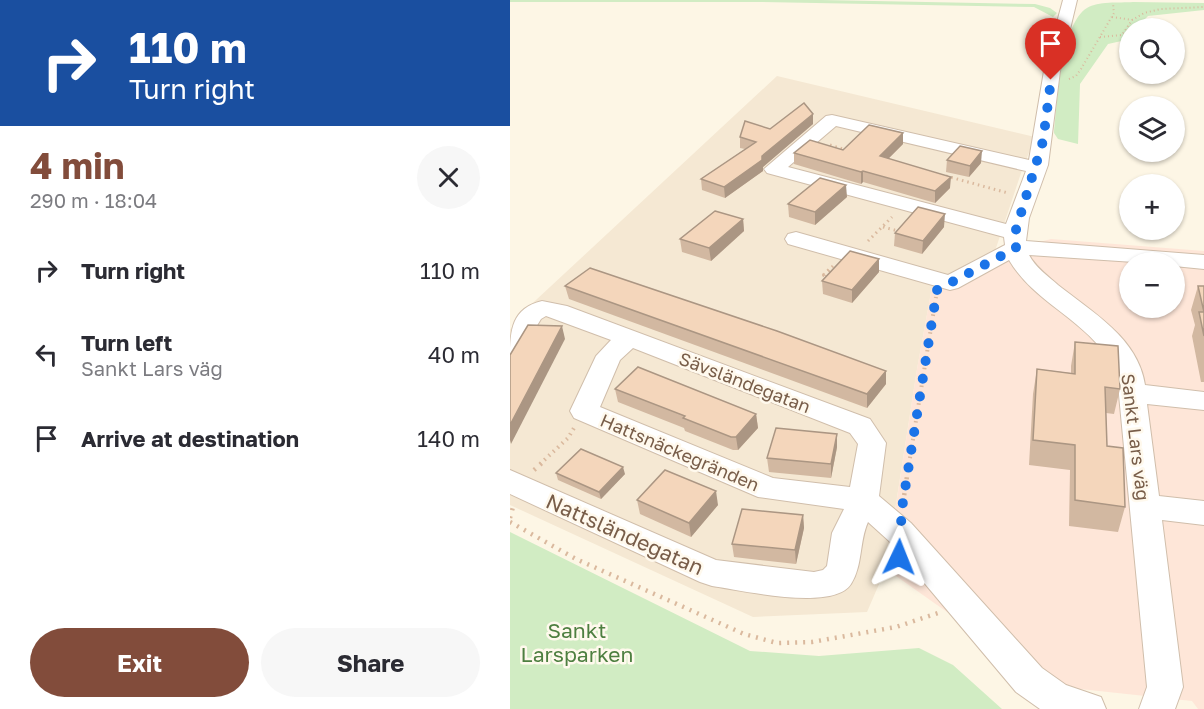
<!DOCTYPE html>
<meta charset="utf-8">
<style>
:root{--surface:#fff;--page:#f7f7f7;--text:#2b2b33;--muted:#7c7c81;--accent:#824c3b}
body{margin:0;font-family:"Golos Text",sans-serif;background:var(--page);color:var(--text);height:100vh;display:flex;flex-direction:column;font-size:22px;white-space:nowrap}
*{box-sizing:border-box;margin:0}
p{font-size:20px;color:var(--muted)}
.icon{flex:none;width:33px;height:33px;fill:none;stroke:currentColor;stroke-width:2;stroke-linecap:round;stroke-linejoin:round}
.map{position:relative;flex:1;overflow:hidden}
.drawer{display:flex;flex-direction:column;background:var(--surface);width:510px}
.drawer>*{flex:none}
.banner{background:#1a4fa0;color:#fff;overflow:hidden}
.tools{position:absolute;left:609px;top:18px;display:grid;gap:12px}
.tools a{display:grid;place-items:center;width:66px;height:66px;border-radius:50%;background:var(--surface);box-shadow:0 2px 4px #0004;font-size:30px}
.pin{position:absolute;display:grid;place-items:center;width:51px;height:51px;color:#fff;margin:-62px -26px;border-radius:50% 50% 50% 0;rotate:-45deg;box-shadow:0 0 6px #0007}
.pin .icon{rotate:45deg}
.me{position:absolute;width:66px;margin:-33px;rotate:2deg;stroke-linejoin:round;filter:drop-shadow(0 0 4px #0008)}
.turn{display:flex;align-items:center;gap:21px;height:126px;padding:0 30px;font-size:27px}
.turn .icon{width:78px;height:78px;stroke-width:2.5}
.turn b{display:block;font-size:42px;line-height:51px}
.round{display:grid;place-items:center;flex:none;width:63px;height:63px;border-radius:32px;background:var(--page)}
.overview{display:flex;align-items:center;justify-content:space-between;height:102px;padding:0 30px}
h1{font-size:36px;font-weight:700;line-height:45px;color:var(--accent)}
.primary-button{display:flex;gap:12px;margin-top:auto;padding:12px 30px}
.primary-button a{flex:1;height:69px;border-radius:36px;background:var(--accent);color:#fff;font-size:24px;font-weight:700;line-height:69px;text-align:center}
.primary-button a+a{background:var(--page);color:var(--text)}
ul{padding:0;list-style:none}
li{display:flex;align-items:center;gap:18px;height:84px;padding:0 30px}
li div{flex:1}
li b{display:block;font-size:22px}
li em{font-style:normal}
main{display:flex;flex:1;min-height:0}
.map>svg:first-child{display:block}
.residential{fill:#f5e8d3}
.commercial{fill:#fee6d8;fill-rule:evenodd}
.green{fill:#d1ecc3}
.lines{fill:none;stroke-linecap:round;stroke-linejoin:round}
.minor-casing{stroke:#d0beab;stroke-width:2}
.path-far3{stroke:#dab99e;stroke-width:2;stroke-dasharray:1 3;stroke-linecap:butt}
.path-far2{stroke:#dab99e;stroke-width:3;stroke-dasharray:1.5 4;stroke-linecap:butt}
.path-far1{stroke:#dab99e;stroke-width:4;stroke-dasharray:1.5 4.5;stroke-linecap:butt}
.path{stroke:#dab99e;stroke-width:4.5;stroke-dasharray:2 6;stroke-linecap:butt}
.minor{fill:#fff;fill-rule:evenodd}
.wall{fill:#d2b8a1}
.shaded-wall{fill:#ab9683}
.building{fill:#f4d6bb;stroke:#ab9683;stroke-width:1.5}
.route{stroke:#1a73e8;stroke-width:10;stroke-dasharray:0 18}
.labels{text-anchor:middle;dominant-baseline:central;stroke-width:5;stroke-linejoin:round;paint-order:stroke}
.street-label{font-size:18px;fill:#785d49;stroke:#fff9ed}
.near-street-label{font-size:21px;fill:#785d49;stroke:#fff9ed}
.near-park-label{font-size:21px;fill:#4e7f40;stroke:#fff9ed}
</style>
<main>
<section class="drawer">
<div class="banner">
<div class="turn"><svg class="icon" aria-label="right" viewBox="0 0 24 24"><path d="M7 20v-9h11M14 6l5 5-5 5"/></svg><div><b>110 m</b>Turn right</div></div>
</div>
<div class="overview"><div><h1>4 min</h1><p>290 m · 18:04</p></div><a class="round"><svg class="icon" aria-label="close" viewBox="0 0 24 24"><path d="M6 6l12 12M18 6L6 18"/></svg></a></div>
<ul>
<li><svg class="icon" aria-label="right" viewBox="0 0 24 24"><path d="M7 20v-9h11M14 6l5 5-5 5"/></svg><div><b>Turn right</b></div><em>110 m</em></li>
<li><svg class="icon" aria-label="left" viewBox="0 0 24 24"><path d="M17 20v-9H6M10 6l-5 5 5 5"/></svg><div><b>Turn left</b><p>Sankt Lars väg</p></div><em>40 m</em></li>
<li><svg class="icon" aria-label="arrive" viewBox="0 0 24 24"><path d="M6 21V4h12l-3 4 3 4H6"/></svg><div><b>Arrive at destination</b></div><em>140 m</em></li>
</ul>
<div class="primary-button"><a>Exit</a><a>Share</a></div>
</section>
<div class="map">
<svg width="694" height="709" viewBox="0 0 694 709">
<rect width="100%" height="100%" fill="#fdf6e5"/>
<path class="residential" d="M267,76l258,61 -14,36 -27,81 -62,33 -15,82 -31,199 -19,44 -114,5 -243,-112v-175l12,-17z"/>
<path class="commercial" d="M541,239l153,12v458h-6l-6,-8 -140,-15 -166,-117 31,-200 15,-82 62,-33zM620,262h44v46h-44z"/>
<g class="green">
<path d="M0,0h311l214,4 15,4 7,5 -4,4 -19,-10 -275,-5h-249z"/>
<path d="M623,2l71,1v7l-56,6 -12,12h-6l-1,8 -3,4 -18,4 -28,40 -2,60 -20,-5 -4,-6c3,-28 7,-110 33,-125 11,-7 32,-5 46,-6z"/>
<path d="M0,532l240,119 69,5 100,-8 34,17 49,44h-492z"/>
</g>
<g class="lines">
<defs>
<g id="minor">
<path d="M553,0h14l-17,71 -12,94 -19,53 -3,23 178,14v14l-30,-3v-4h-40l-105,-7c6,12 19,21 29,30 34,27 80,53 87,100l59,7v18l-57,-6 12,92 45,5v24l-42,-5 21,167 -8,22h-36l8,-22 -30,-313c-24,-53 -80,-67 -108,-114l-51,28 -8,2 -162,-46 -3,-5 3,-5 8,-2 152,43 57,-30 -1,-8 -237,-64 -3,-4 62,-53 6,-1 197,45 15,-89zM326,126l190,45 -20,53 -218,-57z"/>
<path d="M32,301l25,5 303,113 16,24 -7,53 32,27 131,145 24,17 35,12 5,12h-66l-24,-17 -127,-151 -21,-19c-9,20 -5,43 -17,62 -18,28 -110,6 -139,2l-12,-4 -190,-88v-24l206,90 98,12 9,-2 4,-4 5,-33 12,-24 -86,-12 -184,-79 -4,-7 26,-55 15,-16 -65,-24 -5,3 -22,36 -9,2c0,-27 2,-49 32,-56zM123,348l217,85 8,11 -8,43 -77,-9 -173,-71 20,-47z"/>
</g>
</defs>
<use href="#minor" class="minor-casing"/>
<g class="path-far3">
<path d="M602,17l21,3"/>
<path d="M590,37l22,-2 10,-15 12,-7 17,-4 43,-2"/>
<path d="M559,79l7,-3 5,-7 33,-56 -1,-9"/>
</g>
<g class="path-far2">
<path d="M320,145l16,5"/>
<path d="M436,176l62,17"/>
<path d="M373,227l19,5"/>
<path d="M358,241l24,-24"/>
<path d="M318,271l5,-5"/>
</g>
<g class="path-far1">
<path d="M319,270l-5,5 6,2"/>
<path d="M30,464l28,-26 6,-10"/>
<path d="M399,464l27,-167"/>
</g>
<g class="path">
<path d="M24,470l8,-7"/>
<path d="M393,503l6,-40"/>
<path d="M0,518l3,-11"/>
<path d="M0,522l66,37 168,75 33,9 35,-1 84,-15 42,-14"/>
</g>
<use href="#minor" class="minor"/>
</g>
<g class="wall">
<path d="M303,124l-50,43v4l-38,27 -23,-8 -1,-11 44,-30 -5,-1v-11l30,-8z"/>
<path d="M393,144l-15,15 62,29 -15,15 -72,-21 -2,2 -67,-20v-11z"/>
<path d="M437,160l34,3 -12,14 -23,-5z"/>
<path d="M337,197l-32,28 -26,-8 -1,-13z"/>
<path d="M233,219l1,12 -33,30 -29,-9 -2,-13z"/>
<path d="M434,227l-22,27 -28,-8 1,-13z"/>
<path d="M369,272l-27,31 -29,-9 -1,-13z"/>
<path d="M55,286l321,85v13l-19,24 -298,-109z"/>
<path d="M688,286h6v96h-3l-9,-46 3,-11 -4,-15z"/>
<path d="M565,342l45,47 -6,25 -8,-1 1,33 18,61 -7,25 -49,-6 1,-56 -41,-5 4,-71 4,-25 34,4v-7z"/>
<path d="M105,389l141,25 2,14 -20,22h-5l-48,-19 -1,-3 -66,-26z"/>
<path d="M327,434v13l-6,31 -62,-6 -2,-14z"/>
<path d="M46,473l69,1 -24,25 -43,-19z"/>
<path d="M127,500l81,5 -27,32 -51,-23z"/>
<path d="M293,515l1,13 -8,36 -62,-7 -2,-13z"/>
</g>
<g class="shaded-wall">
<path d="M303,114v10l-50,43v4l-38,27 -1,-11z"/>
<path d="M393,133v11l-23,23v-11z"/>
<path d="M472,151l-1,12 -12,14 1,-11z"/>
<path d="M353,171v11l-2,2v-12z"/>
<path d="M441,177l-1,11 -15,15v-12z"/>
<path d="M336,185l1,12 -32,28v-13z"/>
<path d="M435,214l-1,13 -22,27 1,-13z"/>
<path d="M233,219l1,12 -33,30 -2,-13z"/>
<path d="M369,259v13l-27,31v-13z"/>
<path d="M52,326l3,13 -54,105 -1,-4v-15z"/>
<path d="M376,371v13l-19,24v-14z"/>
<path d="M246,414l2,14 -20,22 -2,-13z"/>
<path d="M327,434v13l-6,31v-14z"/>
<path d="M113,467l2,7 -24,25 -2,-7z"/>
<path d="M206,491l2,14 -27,32 -2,-14z"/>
<path d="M293,515l1,13 -8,36 -1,-14z"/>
</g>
<g class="building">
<path d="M294,103l9,11 -51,42v4l-38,27 -23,-8 55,-37 -16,-5 5,-16 25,8z"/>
<path d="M359,125l34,8 -23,23 71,21 -16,14 -72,-20 -2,1 -67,-19 16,-13 33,10z"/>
<path d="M450,146l22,5 -12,15 -23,-6z"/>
<path d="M310,178l26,7 -31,27 -27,-8z"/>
<path d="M408,207l27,7 -22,27 -28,-8z"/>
<path d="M205,211l28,8 -34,29 -29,-9z"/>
<path d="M340,251l29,8 -27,31 -30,-9z"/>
<path d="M80,268l187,63 109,40 -19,23 -302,-108z"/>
<path d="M688,286h6v26z"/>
<path d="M689,312h5v24z"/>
<path d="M18,325l34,1 -52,99v-70z"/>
<path d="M565,342l43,4 2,43 -15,-2 2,59 16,2 2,59 -50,-7v-55l-42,-5 4,-71 38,5z"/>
<path d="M128,367l118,47 -20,23h-5l-48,-19 2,-2 -70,-27z"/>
<path d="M266,428l61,6 -6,30 -64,-6z"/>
<path d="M71,449l42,18 -24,25 -43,-19z"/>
<path d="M155,470l51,21 -27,32 -52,-23z"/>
<path d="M232,509l61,6 -8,35 -63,-6z"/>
</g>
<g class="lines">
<path class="route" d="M389,557l3,-49 35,-218 79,-42 -1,-15 28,-92 8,-61"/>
</g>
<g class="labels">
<g class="street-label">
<text transform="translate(235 382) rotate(21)">Sävsländegatan</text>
<text transform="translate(626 437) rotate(83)">Sankt Lars väg</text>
<text transform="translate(170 452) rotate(23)">Hattsnäckegränden</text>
</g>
<g class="near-street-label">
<text transform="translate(115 534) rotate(24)">Nattsländegatan</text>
</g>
<g class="near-park-label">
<text x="67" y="630">Sankt<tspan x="67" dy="24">Larsparken</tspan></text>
</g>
</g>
</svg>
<div class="tools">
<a><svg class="icon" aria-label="search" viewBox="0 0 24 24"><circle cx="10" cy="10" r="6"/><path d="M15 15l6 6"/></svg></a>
<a><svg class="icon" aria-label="layers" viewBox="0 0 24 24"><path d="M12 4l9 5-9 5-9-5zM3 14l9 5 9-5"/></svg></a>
<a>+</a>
<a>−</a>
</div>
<div class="pin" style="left:541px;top:80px;background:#d93025"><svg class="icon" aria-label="arrive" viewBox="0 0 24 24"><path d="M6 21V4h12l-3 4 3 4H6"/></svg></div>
<svg class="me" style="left:389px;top:557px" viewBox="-20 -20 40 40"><path d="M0-17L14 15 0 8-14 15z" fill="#1a73e8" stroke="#fff" stroke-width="4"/></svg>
</div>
</main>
